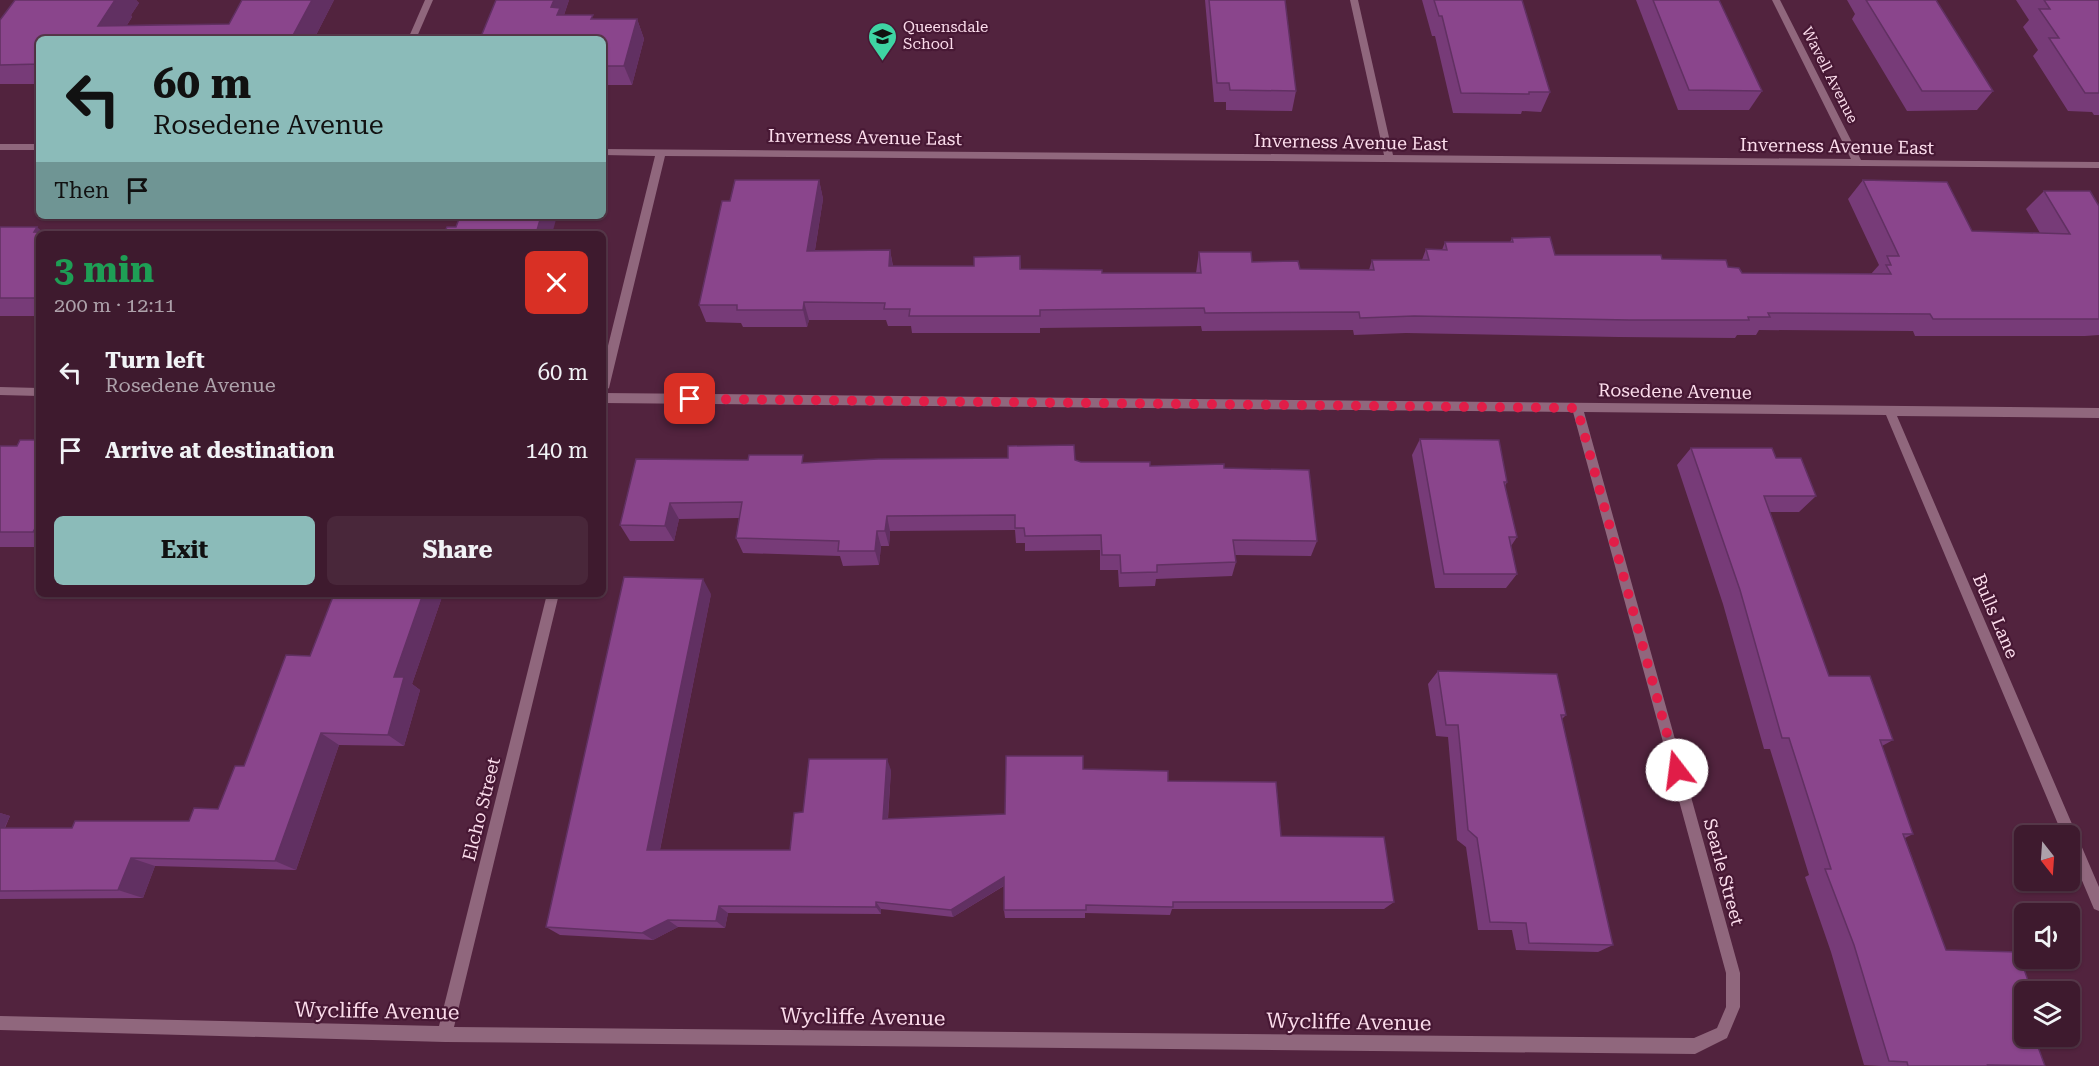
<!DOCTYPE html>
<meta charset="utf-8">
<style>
:root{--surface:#3e1a2e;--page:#49273a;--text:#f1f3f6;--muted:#ada1aa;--line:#57384a;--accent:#8bbbb9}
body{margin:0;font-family:"Roboto Serif",serif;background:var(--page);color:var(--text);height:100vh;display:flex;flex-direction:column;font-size:22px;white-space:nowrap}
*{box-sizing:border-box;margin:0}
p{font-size:20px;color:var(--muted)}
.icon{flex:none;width:33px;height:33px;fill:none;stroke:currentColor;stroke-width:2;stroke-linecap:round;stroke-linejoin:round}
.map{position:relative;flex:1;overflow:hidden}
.details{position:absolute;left:36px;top:231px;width:570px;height:366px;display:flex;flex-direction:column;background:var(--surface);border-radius:9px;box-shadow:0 2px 4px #0004,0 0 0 2px var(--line)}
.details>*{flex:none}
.guide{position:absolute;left:36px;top:36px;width:570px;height:183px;border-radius:9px;box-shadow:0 2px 4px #0004,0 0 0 2px var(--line);background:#8bbbb9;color:#111;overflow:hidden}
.needle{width:39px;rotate:163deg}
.tools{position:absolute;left:2014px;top:825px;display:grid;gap:12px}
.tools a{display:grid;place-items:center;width:66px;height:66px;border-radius:9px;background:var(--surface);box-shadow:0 2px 4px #0004,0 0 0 2px var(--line);font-size:30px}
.pin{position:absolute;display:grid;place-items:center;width:51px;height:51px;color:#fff;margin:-26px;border-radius:12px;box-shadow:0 3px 9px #0006}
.me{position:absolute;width:66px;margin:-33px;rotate:345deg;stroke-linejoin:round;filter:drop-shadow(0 0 4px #0008)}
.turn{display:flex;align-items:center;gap:21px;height:126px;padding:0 18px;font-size:27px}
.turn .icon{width:78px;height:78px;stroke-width:2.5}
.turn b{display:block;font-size:42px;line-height:51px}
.then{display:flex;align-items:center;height:57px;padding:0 18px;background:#0003;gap:12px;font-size:22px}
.round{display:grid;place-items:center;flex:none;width:63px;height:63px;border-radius:9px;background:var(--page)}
.overview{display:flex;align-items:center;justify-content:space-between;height:102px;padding:0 18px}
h1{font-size:36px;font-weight:700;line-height:45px;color:#1e9e55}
.cta{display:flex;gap:12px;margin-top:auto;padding:12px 18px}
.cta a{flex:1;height:69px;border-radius:9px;background:var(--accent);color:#111;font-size:24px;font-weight:700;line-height:69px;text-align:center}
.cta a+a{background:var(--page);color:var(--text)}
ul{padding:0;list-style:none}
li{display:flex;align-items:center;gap:18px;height:78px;padding:0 18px}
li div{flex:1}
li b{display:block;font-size:22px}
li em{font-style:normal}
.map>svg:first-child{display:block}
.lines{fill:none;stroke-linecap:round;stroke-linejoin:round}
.minor{fill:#90677d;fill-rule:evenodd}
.wall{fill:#773b78}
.shaded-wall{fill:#613062}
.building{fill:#8a458c;stroke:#613062;stroke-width:1.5}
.route{stroke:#e11d48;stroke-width:10;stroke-dasharray:0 18}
.labels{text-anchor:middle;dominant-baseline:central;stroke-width:4.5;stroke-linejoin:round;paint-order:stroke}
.far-poi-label{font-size:15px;fill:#fbdceb;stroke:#471834;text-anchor:start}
.far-street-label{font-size:15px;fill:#fbdceb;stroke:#471834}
.street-label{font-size:18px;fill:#fbdceb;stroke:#471834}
.near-street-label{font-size:21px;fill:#fbdceb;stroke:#471834}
</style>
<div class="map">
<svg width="2099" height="1066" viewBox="0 0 2099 1066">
<rect width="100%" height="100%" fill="#52233e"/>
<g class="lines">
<g class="minor">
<path d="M425,0h8l-17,39h-8z"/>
<path d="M1350,0h8l35,155 458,4 -79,-159h8l81,160 238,2v6l-1434,-12 -56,232 -6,4v-26l52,-210 -52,-1v-6l781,6z"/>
<rect x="0" y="144" width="39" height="6"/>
<path d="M0,387l39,1v8l-39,-1z"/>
<path d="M603,393l1496,15v10l-202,-2 202,471v24l-5,-2 -24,-57v-16h-7l-177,-421 -302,-3 156,561v34l-13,31 -32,16 -1250,-12 -445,-12v-14l439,10 108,-432h12l-105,433 1240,11 23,-10 9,-21v-34l-153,-561 -970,-9z"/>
</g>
</g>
<g class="wall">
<path d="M15,0h121l3,3 -8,12 1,2 -5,8 102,-1 105,-24 -20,39h-275v45h-39v-64z"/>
<path d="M569,0l-5,15 31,4h42l7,20 -12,46h-29v-46h-123z"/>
<path d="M1205,0h80l11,91 -4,20 -66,-1v-8h-12z"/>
<path d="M1422,0h100l28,92 -9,20 -19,-1 -1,3 -68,-1 -18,-77h-3z"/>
<path d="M1636,0h83l43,91 -13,19h-71z"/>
<path d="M1847,0h89l57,91 -16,19 -70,1 -55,-92 3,-5z"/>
<path d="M2016,0h83v115h-5l-2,-3 -24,-1 -35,-55 5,-6 -15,-23 6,-7z"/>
<path d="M819,180l4,19 -8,51h75l3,16h81l46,-10 1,13 81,4h94l3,-21 53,10 48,7 69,1 3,-10h50l4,-11 16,1 3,-8h65l2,-4 43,17 107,4 66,8 14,6 129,1 8,-9 -31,-66 15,-19 109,51 68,2 -14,-24 18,-18 55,15v129l-14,1h-170l-2,-5 -154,-1 -3,5h-19l-2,3 -117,-1 -212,-4 -52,2 -1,-5 -151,1 -1,-5 -161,2v5h-128l-1,-7h-23l-2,-6h-77l-2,7h-64l-2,-4 -35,-1 -7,-17 31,-104z"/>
<path d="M0,227l39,7v82h-39z"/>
<path d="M1420,439l87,43 -2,4 12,51 -6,9 6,28 -11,14h-71l-23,-133z"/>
<path d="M39,440v107h-39v-101h17z"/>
<path d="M1691,448l85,10 40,38 -17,16h-29l59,164 64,64 -11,6 31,88 -8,4 41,112 79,42v2l-6,1 26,71h-163l-18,-1 -33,-113 -26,-75 4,-2 -39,-126h-6l-41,-145 -46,-139z"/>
<path d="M748,460l58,3 269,-3 6,2 69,4 74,2 93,73 -6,15 -76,-1 1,7 -4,14 -76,3 -1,7 -36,1 -1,-17h-18v-20l-75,1v-8h-9l-1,-13 -125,1 -1,15h-8l-2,19 -36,1 -3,-10 -97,-3 -7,-15 3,-20 -60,1 -5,22h-44l-10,-16z"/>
<path d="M334,594h109l-31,90 8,6 -16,56 -65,-1 -43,125 -141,-4 -12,32 -143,1v-86l10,3 -5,12h67l117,-7 29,-12 92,-153z"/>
<path d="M711,594l-51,256h130l13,-38 88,-42 -3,49 117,-5 78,-45 85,12 113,55 113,66 -10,7h-212l-2,6 -85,-2v5h-80l-1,-8v-24l-51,31 -72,-8v5l-153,-1 -3,15 -47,-1 -25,13 -93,-5 -14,-8z"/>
<path d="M1438,671l128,44 -4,4 51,226 -15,7 -82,-2 -4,-20h-34l-12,-83 -9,-7 -9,-103 -12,-1 -8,-52z"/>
</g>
<g class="shaded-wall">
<path d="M115,0h21l3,3 -8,12 1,2 -14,22 -20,-13z"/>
<path d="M312,0h22l-20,39h-23z"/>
<path d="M554,0h15l-9,27 -9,-20z"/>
<path d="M637,19l7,20 -12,46 -8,-19z"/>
<path d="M819,180l4,19 -11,69 -5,-17z"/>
<path d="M541,216h16l-5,18h-16z"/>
<path d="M37,227l8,7 -11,-2z"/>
<path d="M890,250l3,18 -4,-2z"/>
<path d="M804,302l5,18 -2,7 -4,-17z"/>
<path d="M670,503l9,16 -5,22 -9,-15z"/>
<path d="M887,516l3,15 -1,15 -4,-15z"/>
<path d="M39,521v15l-6,-4z"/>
<path d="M877,531l4,15 -2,19 -4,-14z"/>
<path d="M703,579l8,15 -53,265 -11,-9z"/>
<path d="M423,594h20l-31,90 8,6 -16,56 -16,-11 6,-58z"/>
<path d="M321,733l18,12 -43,125 -21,-9z"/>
<path d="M887,759l4,11 -4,59 -4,-10z"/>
<path d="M0,813l10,3 -10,21z"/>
<path d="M131,858l24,8 -12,32 -25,-8z"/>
<path d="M1004,877l1,8 -52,32 -2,-7z"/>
<path d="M876,902l5,7v5l-5,-7z"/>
<path d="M719,906l9,7 -3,15 -9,-7z"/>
<path d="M668,920l10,7 -25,13 -11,-7z"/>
</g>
<g class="building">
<path d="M15,0h100l-17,26 131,-2 13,-24h70l-21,39h-252v25l-39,1v-45z"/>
<path d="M496,0h58l-3,7 9,1 -3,7h36l-2,4h46l-13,47h-21v-27h-123z"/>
<path d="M1209,0h76l11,91 -66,-1 -1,-7h-12z"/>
<path d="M1434,0h88l28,92h-21v2l-68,-1 -19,-77h-3z"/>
<path d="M1653,0h66l43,91 -73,-1z"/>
<path d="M1866,0h70l57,91h-71z"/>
<path d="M2044,0h55v93h-14l-36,-55h10l-20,-29h11z"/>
<path d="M735,180h84l-12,71 83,-1 -1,16h85v-9l46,-1v13l82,1v3h99l-2,-21h52l1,10 46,-1 2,8 74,1 -2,-10h57l-3,-11 21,1 -2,-8h68l-1,-4 38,-1 5,18h106l1,4 64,1 2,7 11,1 3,5 149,1 -5,-9h5l-4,-9h12l-36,-76 84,2 25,49 98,3 -26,-43h46l9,15v113h-166l-3,-5 -162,-1 2,4h-22l1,3h-120l-215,-4 -54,2 -1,-6 -154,1 -1,-5 -164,2v6h-131l1,-7h-26l1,-6 -81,-1 -1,8h-66v-5h-38l23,-104h8z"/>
<path d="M460,216h81l-5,18h-92l3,-7h9z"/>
<path d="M0,227h37l-3,5 90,2h-85v64h-39z"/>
<path d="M1420,439l79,1 8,42h-3l13,55h-8l8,37h-73z"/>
<path d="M20,440h19v81l-6,11h-33v-86h17z"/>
<path d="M1074,445l1,15 6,2h69v4l74,-2v4l85,2 8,71 -84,-1 3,22 -79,3v7l-36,1 -1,-18h-18l-1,-20 -76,1 -1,-8h-9v-13l-128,1 -2,15h-8l-2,20h-37l1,-10 -103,-3 6,-36 -72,1 -5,23 -45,-1 16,-66 112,1 1,-5h54l-1,8 76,-4 130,-1v-12z"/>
<path d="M1691,448h81l4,10h25l15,38h-52l65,180h41l23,64h-13l33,94h-10l43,116 72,2 14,40h-14l7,19v25h9l11,30 -57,-1 1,1h-81l-1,-4 -18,-1 -35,-116 -29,-76h6l-42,-131h-7l-42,-148z"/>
<path d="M624,577l79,2 -56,271h143l4,-37 9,-1 6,-53h78l-4,60 122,-5 1,-58h77v13l85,2v10l108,1 5,54 103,1 10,65h-221v5l-87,-2v5h-82v-33l-53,33 -75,-8v5l-157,-1 -3,15 -48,-1 -26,13 -96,-6z"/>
<path d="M334,594h89l-29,83h10l-16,58 -67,-2 -46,128 -144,-3 -13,32 -118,1v-63h72l3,-7h114l5,-13 24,1 17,-43h9l42,-111 24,1z"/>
<path d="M1438,671l119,3 9,41h-5l52,230 -84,-2 -3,-20 -36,-1 -13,-84 -9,-8 -10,-105h-12z"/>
</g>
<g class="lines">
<path class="route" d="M690,399l887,9 100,362"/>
</g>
<defs>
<symbol id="school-pin" viewBox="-11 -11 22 30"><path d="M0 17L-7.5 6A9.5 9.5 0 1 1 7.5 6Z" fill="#3ed4a3" stroke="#471834"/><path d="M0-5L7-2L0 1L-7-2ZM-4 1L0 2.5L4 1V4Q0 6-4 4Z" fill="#111"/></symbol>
</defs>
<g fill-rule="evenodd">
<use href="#school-pin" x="866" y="20" width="33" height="45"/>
</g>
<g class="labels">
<g class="far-poi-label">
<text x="903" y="27">Queensdale<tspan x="903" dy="17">School</tspan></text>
</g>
<g class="far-street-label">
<text transform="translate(1830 75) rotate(63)">Wavell Avenue</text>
</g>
<g class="street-label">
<text transform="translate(865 137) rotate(1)">Inverness Avenue East</text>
<text transform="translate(1351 142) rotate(1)">Inverness Avenue East</text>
<text transform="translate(1837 146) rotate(1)">Inverness Avenue East</text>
<text transform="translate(1675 391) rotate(1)">Rosedene Avenue</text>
<text transform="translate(1996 616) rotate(67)">Bulls Lane</text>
<text transform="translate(481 809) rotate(-76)">Elcho Street</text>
<text transform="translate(1724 872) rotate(75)">Searle Street</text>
</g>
<g class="near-street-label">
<text transform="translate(377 1011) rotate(1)">Wycliffe Avenue</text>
<text transform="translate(863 1017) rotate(1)">Wycliffe Avenue</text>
<text transform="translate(1349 1022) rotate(1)">Wycliffe Avenue</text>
</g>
</g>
</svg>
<div class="tools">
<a><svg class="needle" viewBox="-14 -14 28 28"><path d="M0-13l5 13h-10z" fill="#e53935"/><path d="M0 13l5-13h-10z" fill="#ada1aa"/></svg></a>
<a><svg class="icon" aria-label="sound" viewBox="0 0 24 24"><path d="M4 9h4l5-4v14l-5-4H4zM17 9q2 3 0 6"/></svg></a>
<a><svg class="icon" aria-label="layers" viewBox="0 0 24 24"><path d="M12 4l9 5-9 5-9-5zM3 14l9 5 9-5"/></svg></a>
</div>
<div class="pin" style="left:690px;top:399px;background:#d93025"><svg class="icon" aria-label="arrive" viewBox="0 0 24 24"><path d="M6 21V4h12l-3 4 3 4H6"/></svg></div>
<svg class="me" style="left:1677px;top:770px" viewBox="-20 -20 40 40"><circle r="19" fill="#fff"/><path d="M0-13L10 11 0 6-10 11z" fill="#e11d48"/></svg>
<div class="guide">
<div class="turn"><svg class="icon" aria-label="left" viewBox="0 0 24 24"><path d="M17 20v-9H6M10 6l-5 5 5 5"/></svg><div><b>60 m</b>Rosedene Avenue</div></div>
<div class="then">Then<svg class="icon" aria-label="arrive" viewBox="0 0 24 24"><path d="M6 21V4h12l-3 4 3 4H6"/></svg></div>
</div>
<section class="details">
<div class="overview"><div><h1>3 min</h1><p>200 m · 12:11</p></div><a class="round" style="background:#d93025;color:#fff"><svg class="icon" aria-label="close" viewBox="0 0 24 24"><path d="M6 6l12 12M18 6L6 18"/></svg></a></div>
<ul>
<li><svg class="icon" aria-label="left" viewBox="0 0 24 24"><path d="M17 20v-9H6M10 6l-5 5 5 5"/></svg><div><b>Turn left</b><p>Rosedene Avenue</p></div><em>60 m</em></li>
<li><svg class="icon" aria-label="arrive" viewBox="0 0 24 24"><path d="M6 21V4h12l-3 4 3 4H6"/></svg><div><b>Arrive at destination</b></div><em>140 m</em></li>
</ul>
<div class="cta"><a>Exit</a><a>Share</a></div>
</section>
</div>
